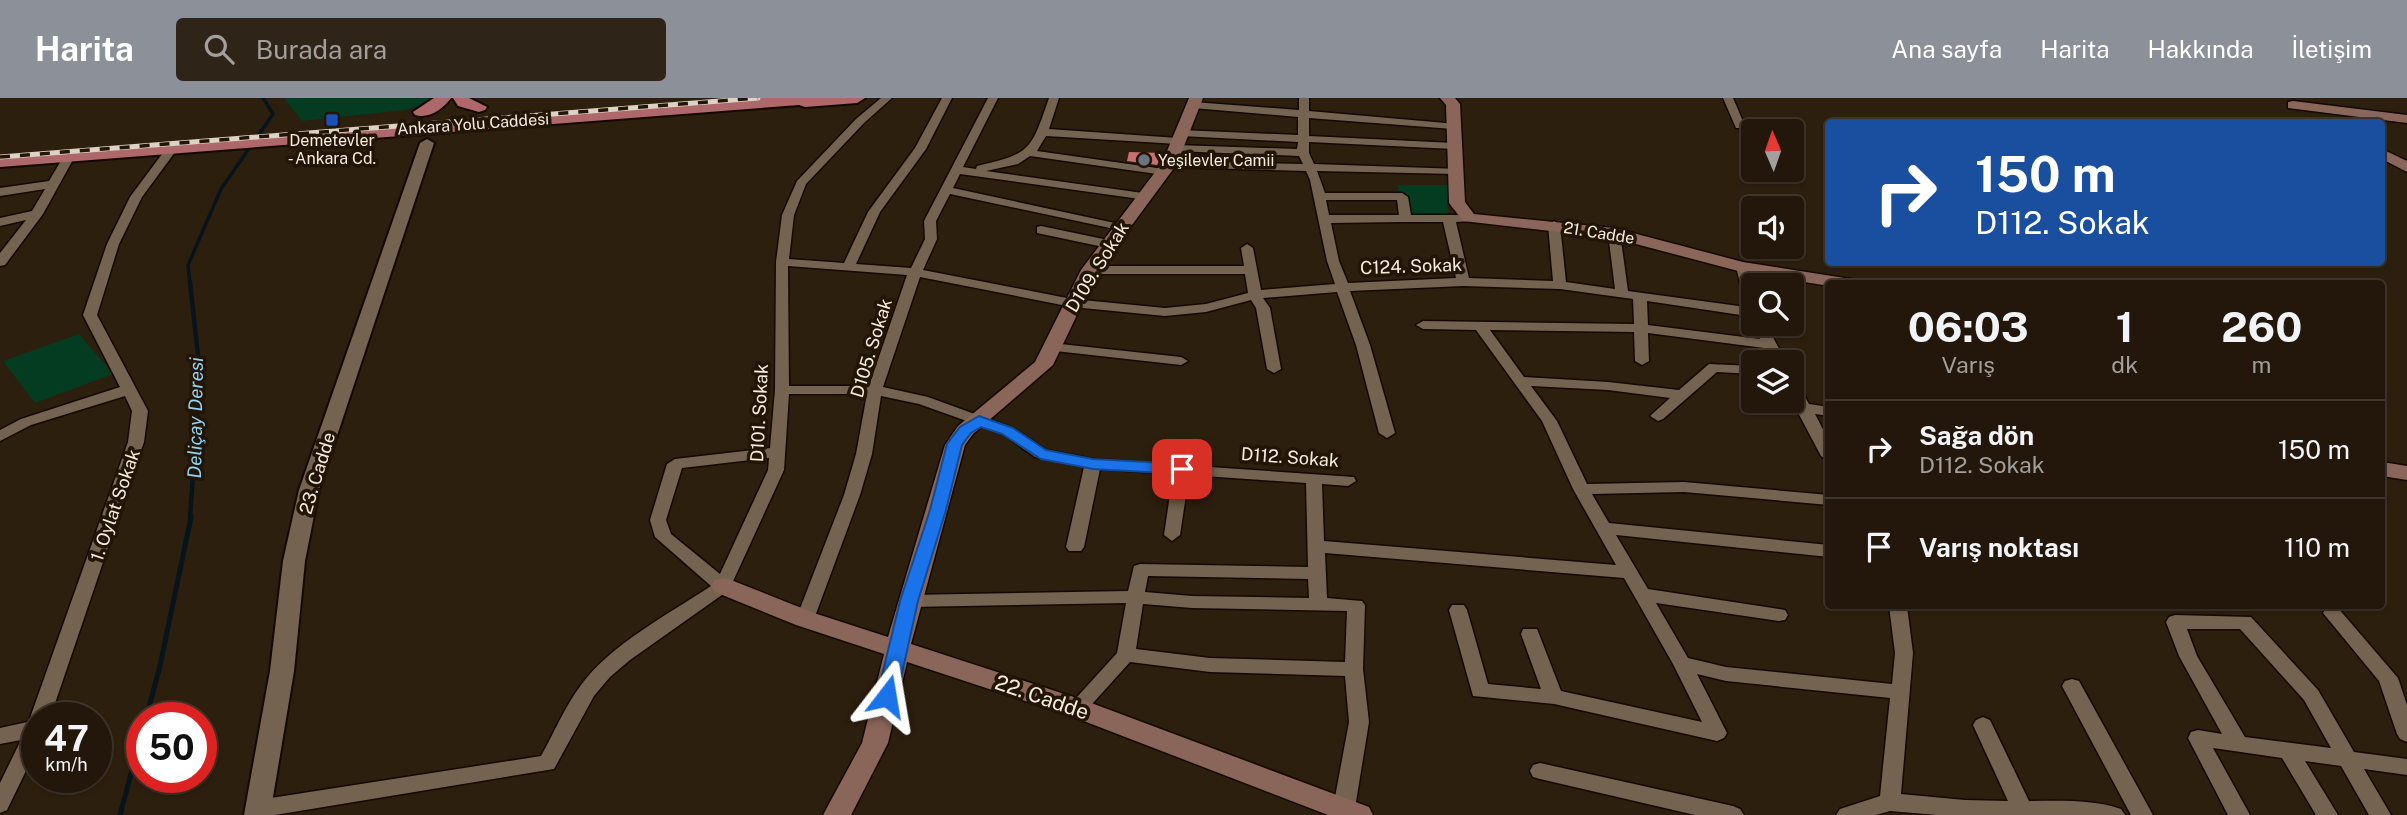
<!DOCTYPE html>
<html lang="tr">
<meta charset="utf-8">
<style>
:root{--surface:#22170a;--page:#2e2418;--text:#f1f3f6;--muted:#a29f9c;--line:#3f362b;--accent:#8c9099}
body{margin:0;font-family:"Public Sans",sans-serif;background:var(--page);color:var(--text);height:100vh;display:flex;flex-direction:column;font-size:26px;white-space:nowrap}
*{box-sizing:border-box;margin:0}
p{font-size:23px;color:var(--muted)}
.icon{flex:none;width:38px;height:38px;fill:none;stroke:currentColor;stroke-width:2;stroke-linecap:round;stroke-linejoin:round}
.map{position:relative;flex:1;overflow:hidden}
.panel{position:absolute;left:1825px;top:182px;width:560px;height:329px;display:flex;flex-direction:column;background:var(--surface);border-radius:7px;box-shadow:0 2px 5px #0004,0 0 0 2px var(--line)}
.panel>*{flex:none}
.guide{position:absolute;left:1825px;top:21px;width:560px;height:147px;border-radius:7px;box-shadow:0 2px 5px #0004,0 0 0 2px var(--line);background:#1a4fa0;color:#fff;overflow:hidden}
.needle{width:46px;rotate:358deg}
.fabs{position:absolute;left:1741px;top:21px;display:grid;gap:14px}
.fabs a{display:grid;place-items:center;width:63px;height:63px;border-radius:7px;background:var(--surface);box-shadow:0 2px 5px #0004,0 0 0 2px var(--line);font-size:35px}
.speed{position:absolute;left:21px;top:604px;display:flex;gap:14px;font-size:35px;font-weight:700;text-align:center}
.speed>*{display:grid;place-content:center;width:91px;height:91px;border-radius:50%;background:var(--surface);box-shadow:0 2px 5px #0004,0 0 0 2px var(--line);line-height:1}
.speed small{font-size:18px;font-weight:400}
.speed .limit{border:10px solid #d22;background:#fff;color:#111}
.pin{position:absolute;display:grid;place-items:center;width:60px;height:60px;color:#fff;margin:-30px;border-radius:14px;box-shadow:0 4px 10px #0006}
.me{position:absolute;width:77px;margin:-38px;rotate:14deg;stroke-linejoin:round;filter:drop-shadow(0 0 5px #0008)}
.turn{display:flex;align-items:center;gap:24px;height:147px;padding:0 35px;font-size:32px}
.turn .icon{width:91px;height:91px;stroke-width:2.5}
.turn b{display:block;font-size:49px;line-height:60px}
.eta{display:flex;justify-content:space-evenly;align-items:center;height:119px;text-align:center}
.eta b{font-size:42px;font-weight:700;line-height:49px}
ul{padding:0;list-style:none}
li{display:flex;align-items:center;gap:21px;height:98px;padding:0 35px;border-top:2px solid var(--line)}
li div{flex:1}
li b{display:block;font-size:26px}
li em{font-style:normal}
header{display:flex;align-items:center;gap:42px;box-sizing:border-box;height:98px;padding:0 35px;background:var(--accent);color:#fff}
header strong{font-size:33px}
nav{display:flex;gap:38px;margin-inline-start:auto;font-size:24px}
.search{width:490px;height:63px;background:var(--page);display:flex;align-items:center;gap:18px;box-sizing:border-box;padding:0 24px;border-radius:7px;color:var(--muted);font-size:26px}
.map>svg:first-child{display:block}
.green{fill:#033c21}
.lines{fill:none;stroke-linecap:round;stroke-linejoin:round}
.stream-far2{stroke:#07141b;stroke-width:3.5}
.stream-far1{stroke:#07141b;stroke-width:4.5}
.stream{stroke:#07141b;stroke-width:5}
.building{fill:#ca7071}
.minor-casing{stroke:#150800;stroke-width:3}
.tertiary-casing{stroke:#150800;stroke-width:4}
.secondary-casing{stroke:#150800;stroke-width:3}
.trunk-casing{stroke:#150800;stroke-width:4}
.minor{fill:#746350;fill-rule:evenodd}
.tertiary{fill:#746350;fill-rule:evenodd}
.secondary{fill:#8a655a;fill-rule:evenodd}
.trunk{fill:#ae686a;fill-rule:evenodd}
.rail-casing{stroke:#dcd2c6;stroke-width:5}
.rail{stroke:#231505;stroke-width:3.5;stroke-dasharray:10;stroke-linecap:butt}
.route{fill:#1a73e8;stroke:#114b97;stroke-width:2}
.transit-dot{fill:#1a4fb4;stroke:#231505;stroke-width:2.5}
.worship-dot{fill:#6b7280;stroke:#231505;stroke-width:2.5}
.labels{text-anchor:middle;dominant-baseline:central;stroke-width:7;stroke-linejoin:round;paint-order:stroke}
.far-street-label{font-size:16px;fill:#f4ebe0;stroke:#231505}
.far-poi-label{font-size:16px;fill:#f4ebe0;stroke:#231505}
.street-label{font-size:18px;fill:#f4ebe0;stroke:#231505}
.water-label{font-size:19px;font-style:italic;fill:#8fd4f9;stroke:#231505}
.near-street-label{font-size:21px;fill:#f4ebe0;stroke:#231505}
</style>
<header>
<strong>Harita</strong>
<div class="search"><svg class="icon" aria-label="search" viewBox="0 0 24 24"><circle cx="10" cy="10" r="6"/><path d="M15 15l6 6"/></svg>Burada ara</div>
<nav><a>Ana sayfa</a><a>Harita</a><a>Hakkında</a><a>İletişim</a></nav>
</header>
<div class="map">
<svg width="2407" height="717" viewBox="0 0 2407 717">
<rect width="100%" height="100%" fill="#2d1f0e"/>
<g class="green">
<path d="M284,0h152l-2,4 -29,8 -103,11z"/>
<path d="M1397,87h50l1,31h-38l-3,-21h-8z"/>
<path d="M79,236l34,40 -78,29 -32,-42z"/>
</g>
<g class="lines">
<path class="stream-far2" d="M190,186l-2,-19 33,-76 52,-75 -10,-16"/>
<path class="stream-far1" d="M190,184l10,92 -10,144"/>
<g class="stream">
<path d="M146,620l14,-52 31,-149"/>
<path d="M120,717l22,-82"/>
</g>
</g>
<path class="building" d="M1129,54l34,1 -6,12 -30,-4z"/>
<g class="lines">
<defs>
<g id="minor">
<path d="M881,0h11l-28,25 -58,61 -12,31 -5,44 55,4 24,-51 47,-64 27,-50h10l-26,51 -46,63 -24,52 55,4 14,-29 -1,-18 64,-123h10l-35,69 13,2 1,-3c54,-12 54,-16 72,-68h10l-10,31 129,9 6,3 -6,3 -132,-8 -9,15 127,18 6,3 -6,3 -134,-19 -12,8 -32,7 157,22 4,1v6l-187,-26 -7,14 171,37v6l-174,-37 -14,27 1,18 -14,31 149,29 93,9 41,-4 42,-11 -3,-19h-155l-6,-4 6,-4h154l-3,-18 6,-4 6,4 8,42 74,-6 -8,-23 -17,-81 -4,-9 -137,-4 -6,-3 6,-3 134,3 -4,-8 -123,-5 -6,-3 6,-3 121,4 1,-7 -117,-6 -5,-3 5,-3 117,5v-18l-105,-9 -5,-3 5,-3 106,8v-12h10v13l148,13 1,2 -5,3 -144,-11v18l145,7 6,3 -6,3 -145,-7v11l5,11 146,5v4l-4,1 -139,-3 8,22h77l6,4 3,18h62v6l-17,1 13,56 84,3 -5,-56 6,-4 6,4 6,57 49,7 -7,-56 6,-4 6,4 8,58 118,16 -10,-40 1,-3h10l7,22v31l-107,-16 1,24 112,14 -8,-15 2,-2 12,2 20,38h-14l-8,-14 -116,-15 1,28 -7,4 -7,-4 -1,-29 -144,-2 34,47 84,5 71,8 30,-26 45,2v8l-37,-2 -54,47 -5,2 -8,-5 20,-18 -62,-8 -77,-4 26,35 30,63 97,-2 145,13v10l-145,-13 -92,2 17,29 220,22v12l-213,-22 32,54 131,20 6,1 3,5 -3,5 -6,1 -123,-18 32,55 38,9 166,17 3,-31 -6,-47h18l6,47 -12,141 64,6 43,1 -35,-76 3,-5 7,-3 7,3 39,81c30,0 63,-2 92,8l4,6h-188l-47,-4 -14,4h-40l4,-6 40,-13 10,-98 -164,-17 -29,-7 30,59 -3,5 -7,3 -163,-37 -81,-8 -24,-86 3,-5h12l3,5 21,74 53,5 -20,-55 2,-5h14l2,5 22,57 141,31 -29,-58 -49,-86 -299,-25 2,45 35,3 3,4 -2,64 6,53 -14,86 -4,6 -12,1 -6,-7 16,-86 -4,-46 -135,-4 -80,-10 -46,51 -7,2 -7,-2 -3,-5 50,-55 9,-50 -217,4 -6,-2 -3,-4 3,-4 6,-2 219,-4 6,-25 6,-2 168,3 -2,-84 -117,-8 -9,60 -8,6 -8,-6 9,-61 -73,-5 -16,78 -3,4h-12l-3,-4 18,-80 -49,-10 -32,-23 -84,-30 -38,-8 -9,58 -12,41 -46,124 -3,5h-12l-3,-5 48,-124 12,-41 11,-60h-78l-5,76 -55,120 -99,70 -20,17 -16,19 -40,73 -279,46h-25l-3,-6 4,-6 7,-3 283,-44c13,-23 24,-50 40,-71 30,-41 88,-71 130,-99l-56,-49 -5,-17 17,-56 8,-5 95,-11 5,-58 1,-128 6,-47 15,-34 59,-62zM1326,102h71l2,15h-70zM1401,124h42l13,56 -108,5 -9,-22 -8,-38zM788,168l119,9 -38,111h-80zM920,179l152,30 93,9 41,-4 45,-12 5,8 11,61 7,4 7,-4 -11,-61 -7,-10 74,-6 19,53 23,88 8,5 8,-5 -25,-88 -20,-54 113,-5 97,3 73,10 1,25 -211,-3 -7,4 7,4 53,1 66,91 31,68 43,76 -292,-24 -2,-57 26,2 8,-5 -2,-4 -261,-18 -47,-9 -33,-22 -85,-31 -45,-10zM769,360l-1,12 -48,104 -49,-40 -5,-14 16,-52zM1148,478l160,3 1,19 -117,-2 -47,-4zM1143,506l49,4 155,3 -2,51 -135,-4 -74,-9z"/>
<path d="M1723,0h10l12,28 -1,2h-8z"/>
<path d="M168,48l10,2 -36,49 -23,47 -22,71 51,96 -4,31 -94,276h-13v30l-30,62 -7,3v-30l21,-43 -21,4v-16l32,-7 -2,-3 98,-276 4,-31 -7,-15 -94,29 -31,16v-11l21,-11 99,-32 -37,-72 24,-71 23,-47z"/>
<path d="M69,55l6,3 -32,58 -38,51 -5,1v-13l26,-33 -26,6v-8l32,-7 13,-22 -45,7v-8l49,-7 16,-27z"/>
<path d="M1041,128l67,14 6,4 -6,4 -71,-15v-6z"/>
<path d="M1051,245l130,14 7,4 -7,4 -135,-15 -2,-3z"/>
<path d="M1792,283l5,1 12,22 20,3v9l-14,-2 14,27v20l-8,-5 -26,-49 -3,-8z"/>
<path d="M2332,509l6,1 60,70 9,27v37l-7,-3 -3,-5 -18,-53 -56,-68 3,-5z"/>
<path d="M2175,517l76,2 67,73 36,62 53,7v16l-43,-6 27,46h-22l-28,-49 -36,-5 33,54h-22l-34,-57 -69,-10 37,67h-22l-40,-77 3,-6 7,-2 24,4 -43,-78 -13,-34 3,-5zM2187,531h53l64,71 27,48 -86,-11 -48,-81z"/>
<path d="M2072,581l7,2 74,134h-22l-69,-129 3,-5z"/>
<path d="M1540,665l193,43 7,3 4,6h-49l-155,-36 -7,-2 -3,-6 3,-6z"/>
</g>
<path id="tertiary" d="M427,41l7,4 -115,347 -14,71 -11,110 -24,144h-26l26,-144 13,-110 16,-71 121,-347z"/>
<g id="secondary">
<path d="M1189,0h14l-26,66 -79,107 -45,94 -80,69 -8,11 -54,199 175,57 283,106 4,8h-45l-260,-100 -161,-53 -19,81 -37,72h-28l39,-72 22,-89 -88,-29 -81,-33 -4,-6 4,-6 8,-2 8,2 83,33 74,24 57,-192 13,-19 77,-64 46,-92 81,-107z"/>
<path d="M1440,0h15l5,6 5,98 9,12 140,14 129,34 108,17 8,5h-30v2l-87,-14 -129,-34 -150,-17 -14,-18 -3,-98z"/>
<path d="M2293,3l114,14v8l-119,-15v-6z"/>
<path d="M2382,51l25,12v11l-25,-13z"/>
<path d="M2382,364l25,4v14l-25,-4z"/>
</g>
<g id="trunk">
<path d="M434,0h17c-8,11 -22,21 -36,17l-2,-3z"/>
<path d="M453,0h16l18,9 -2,3 -6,2 -21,-6z"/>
<path d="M758,0h107l-8,5 -52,4 -6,-2 -799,62v-10z"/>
</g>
</defs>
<use href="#minor" class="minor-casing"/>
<use href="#tertiary" class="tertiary-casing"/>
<use href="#secondary" class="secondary-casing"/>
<use href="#trunk" class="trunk-casing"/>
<use href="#minor" class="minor"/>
<use href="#tertiary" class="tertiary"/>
<use href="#secondary" class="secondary"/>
<use href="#trunk" class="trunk"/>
<defs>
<path id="rail" d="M0,59l758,-59"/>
</defs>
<use href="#rail" class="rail-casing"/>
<use href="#rail" class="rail"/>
</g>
<path class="route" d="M979,318l34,12 33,22 47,9 89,5 8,5 -8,5 -89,-5 -52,-10 -39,-25 -21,-7 -10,6 -9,12 -16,65 -28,91 -21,95 -3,5 -7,2 -7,-2 -3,-5 23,-95 30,-91 17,-66 13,-17z"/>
<rect class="transit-dot" x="325" y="15" width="14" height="14" rx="3.5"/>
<circle class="worship-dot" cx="1144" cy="62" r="7"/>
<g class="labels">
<g class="far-street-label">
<text transform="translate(473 26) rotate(-4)">Ankara Yolu Caddesi</text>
<text transform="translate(1599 135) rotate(9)">21. Cadde</text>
</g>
<g class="far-poi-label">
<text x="332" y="42">Demetevler<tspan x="332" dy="18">- Ankara Cd.</tspan></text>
<text x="1158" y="62" text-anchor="start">Yeşilevler Camii</text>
</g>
<g class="street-label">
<text transform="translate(1411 168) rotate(-2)">C124. Sokak</text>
<text transform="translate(1097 169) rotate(-58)">D109. Sokak</text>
<text transform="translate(871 250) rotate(-73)">D105. Sokak</text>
<text transform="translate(759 315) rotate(-87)">D101. Sokak</text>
<text transform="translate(1290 359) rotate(4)">D112. Sokak</text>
<text transform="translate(317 375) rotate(-73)">23. Cadde</text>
<text transform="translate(115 407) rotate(-71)">1. Oylat Sokak</text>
</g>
<g class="water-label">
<text transform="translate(195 320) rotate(-89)">Deliçay Deresi</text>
</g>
<g class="near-street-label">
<text transform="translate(1042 599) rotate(19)">22. Cadde</text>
</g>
</g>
</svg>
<div class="fabs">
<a><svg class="needle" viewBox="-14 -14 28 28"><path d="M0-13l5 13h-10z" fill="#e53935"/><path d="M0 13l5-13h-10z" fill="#a29f9c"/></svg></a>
<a><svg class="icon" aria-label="sound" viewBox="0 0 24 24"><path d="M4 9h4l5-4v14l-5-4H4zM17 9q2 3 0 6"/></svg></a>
<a><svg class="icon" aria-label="search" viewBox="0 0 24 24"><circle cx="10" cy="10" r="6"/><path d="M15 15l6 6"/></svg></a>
<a><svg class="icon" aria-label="layers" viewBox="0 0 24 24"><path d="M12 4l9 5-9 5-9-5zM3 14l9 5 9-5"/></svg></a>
</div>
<div class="speed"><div>47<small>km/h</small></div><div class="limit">50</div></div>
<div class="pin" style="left:1182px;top:371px;background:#d93025"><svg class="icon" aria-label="arrive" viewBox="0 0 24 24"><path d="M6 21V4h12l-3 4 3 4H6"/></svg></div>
<svg class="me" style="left:887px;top:598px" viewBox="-20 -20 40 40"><path d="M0-17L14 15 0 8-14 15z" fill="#1a73e8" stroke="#fff" stroke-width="4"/></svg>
<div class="guide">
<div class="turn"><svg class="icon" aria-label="right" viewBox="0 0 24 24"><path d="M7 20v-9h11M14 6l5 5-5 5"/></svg><div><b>150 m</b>D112. Sokak</div></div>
</div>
<section class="panel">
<div class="eta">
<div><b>06:03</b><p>Varış</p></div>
<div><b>1</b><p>dk</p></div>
<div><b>260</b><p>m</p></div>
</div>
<ul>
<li><svg class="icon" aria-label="right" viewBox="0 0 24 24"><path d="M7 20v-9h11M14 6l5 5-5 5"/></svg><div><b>Sağa dön</b><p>D112. Sokak</p></div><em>150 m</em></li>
<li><svg class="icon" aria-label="arrive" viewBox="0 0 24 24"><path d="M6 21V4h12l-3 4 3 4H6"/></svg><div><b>Varış noktası</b></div><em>110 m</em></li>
</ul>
</section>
</div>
